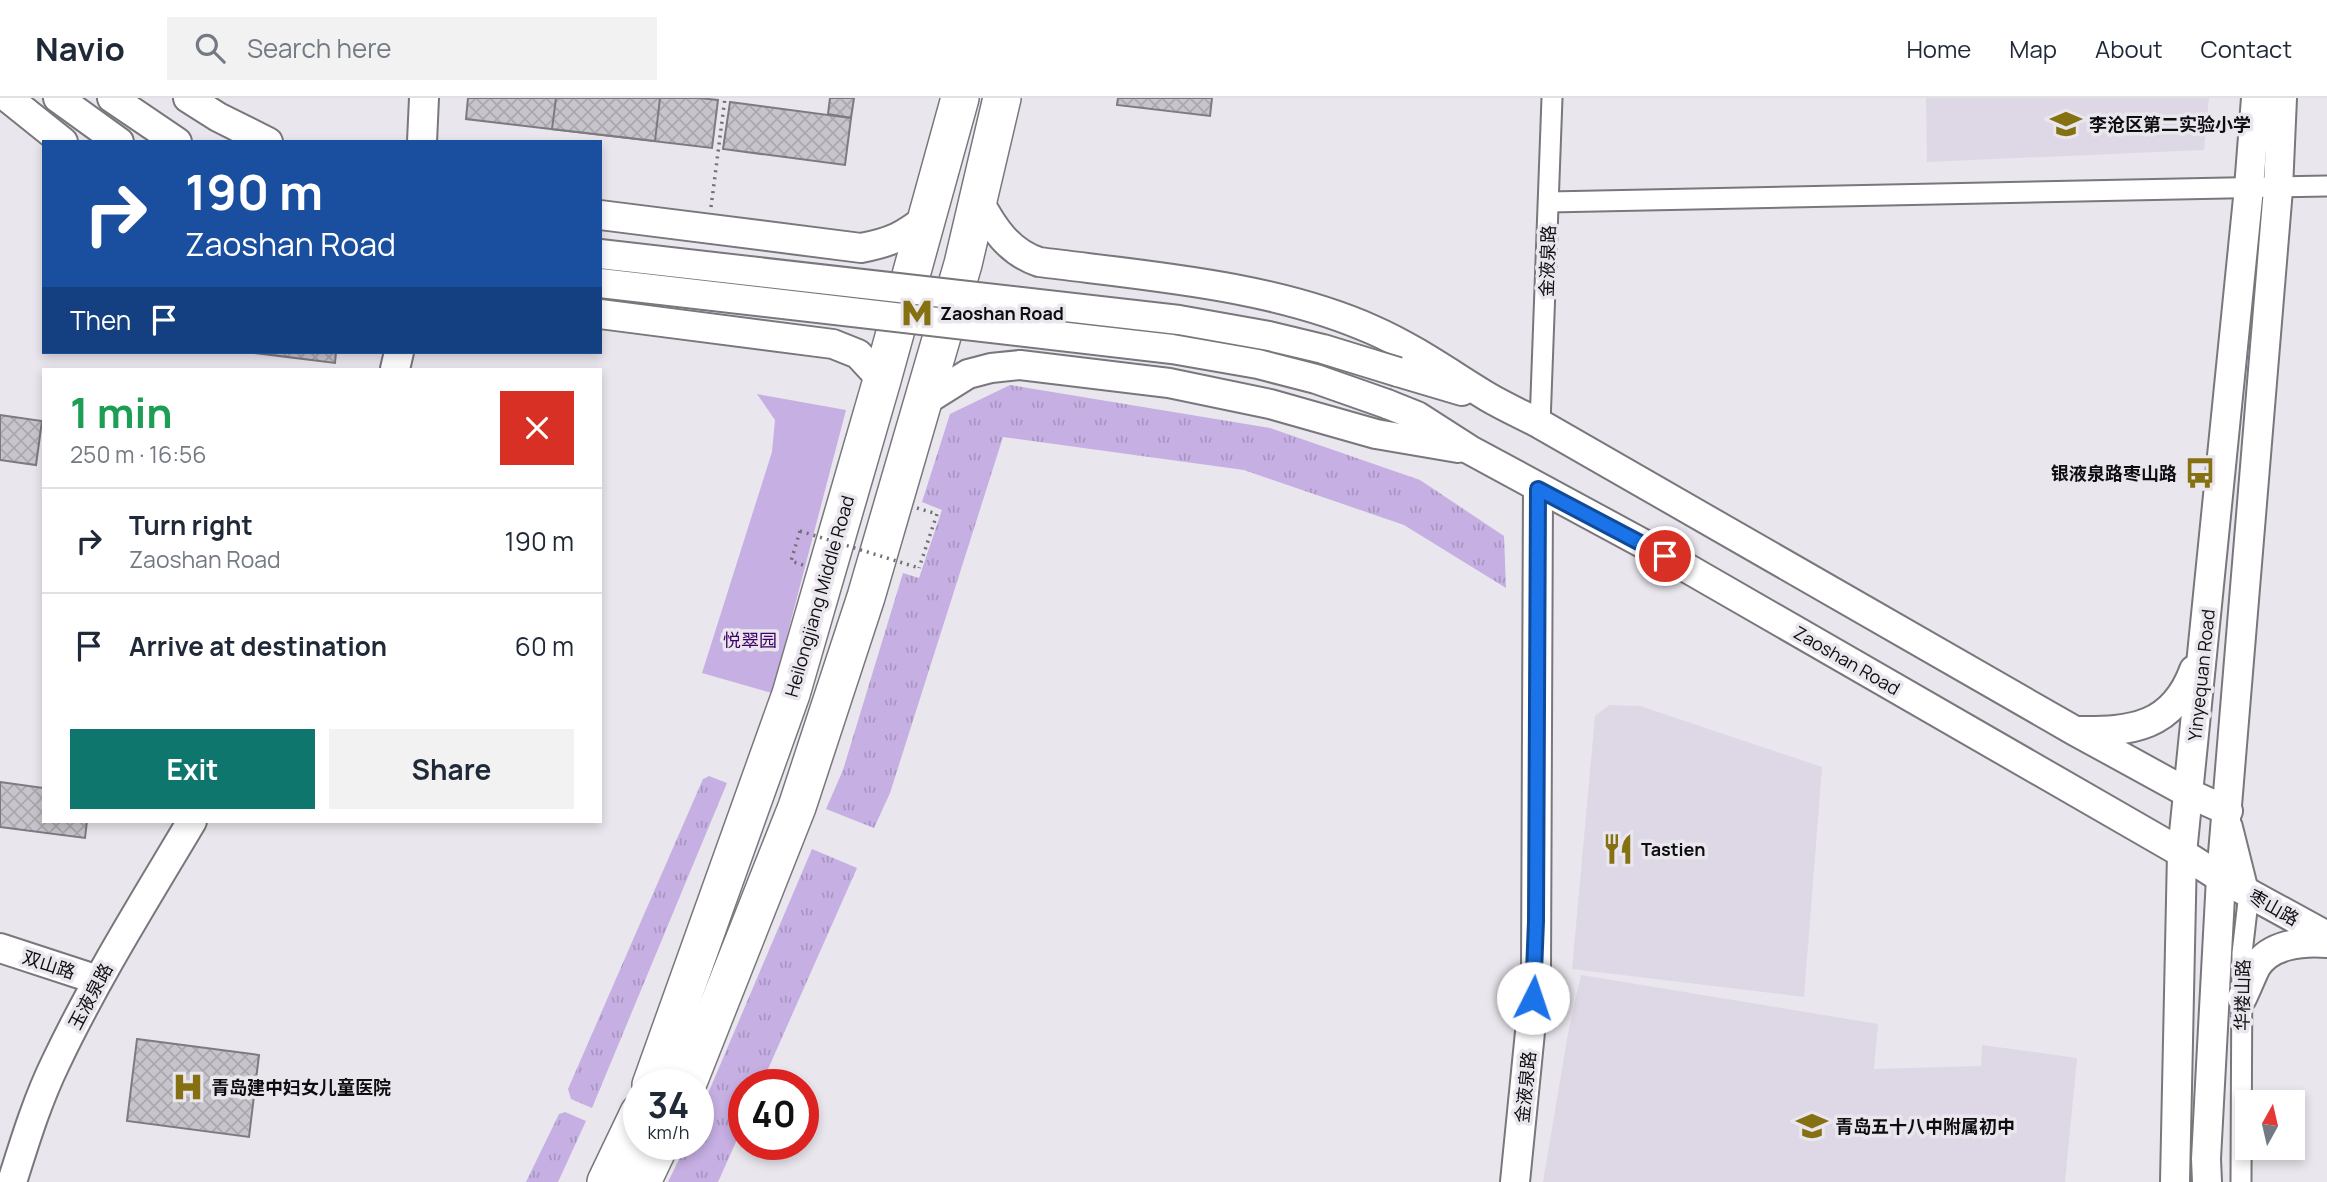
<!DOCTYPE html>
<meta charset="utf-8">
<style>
:root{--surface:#fff;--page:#f2f2f3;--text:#1f2937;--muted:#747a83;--line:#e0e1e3;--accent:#0f766e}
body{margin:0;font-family:Manrope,"Noto Sans SC",sans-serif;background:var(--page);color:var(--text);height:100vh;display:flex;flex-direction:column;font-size:26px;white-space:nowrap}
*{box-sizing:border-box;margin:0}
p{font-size:23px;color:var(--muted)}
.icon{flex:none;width:38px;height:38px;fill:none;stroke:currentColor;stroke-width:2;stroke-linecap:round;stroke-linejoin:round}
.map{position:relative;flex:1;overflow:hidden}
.panel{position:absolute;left:42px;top:270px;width:560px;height:455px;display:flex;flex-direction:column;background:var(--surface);border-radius:0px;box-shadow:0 4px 10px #0003}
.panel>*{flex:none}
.hud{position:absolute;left:42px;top:42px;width:560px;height:214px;border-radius:0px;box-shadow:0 4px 10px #0003;background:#1a4fa0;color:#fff;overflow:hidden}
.needle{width:46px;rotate:8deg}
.buttons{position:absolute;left:2235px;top:992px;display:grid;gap:14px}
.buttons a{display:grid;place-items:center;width:70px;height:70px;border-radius:0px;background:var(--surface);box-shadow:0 4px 10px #0003;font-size:35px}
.speed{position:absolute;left:623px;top:971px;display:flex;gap:14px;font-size:35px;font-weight:700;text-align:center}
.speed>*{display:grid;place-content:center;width:91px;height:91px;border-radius:50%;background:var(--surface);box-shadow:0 4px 10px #0003;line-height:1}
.speed small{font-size:18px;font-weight:400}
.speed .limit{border:10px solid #d22;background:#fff;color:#111}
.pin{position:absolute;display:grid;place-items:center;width:60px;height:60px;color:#fff;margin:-30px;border:4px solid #fff;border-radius:50%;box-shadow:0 2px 7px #0007}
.me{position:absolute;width:77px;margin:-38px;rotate:4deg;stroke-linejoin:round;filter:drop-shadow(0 0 5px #0008)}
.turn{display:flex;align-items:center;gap:24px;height:147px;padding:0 28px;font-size:32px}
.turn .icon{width:91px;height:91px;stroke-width:2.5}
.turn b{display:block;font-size:49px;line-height:60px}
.then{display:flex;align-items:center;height:66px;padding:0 28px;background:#0003;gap:14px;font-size:26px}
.round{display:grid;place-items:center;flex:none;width:74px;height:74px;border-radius:0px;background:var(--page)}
.overview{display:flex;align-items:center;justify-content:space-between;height:119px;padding:0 28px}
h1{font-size:42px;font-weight:700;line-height:52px;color:#1e9e55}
.button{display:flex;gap:14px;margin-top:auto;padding:14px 28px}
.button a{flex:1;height:80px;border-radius:0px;background:var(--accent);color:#fff;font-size:28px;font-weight:700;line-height:80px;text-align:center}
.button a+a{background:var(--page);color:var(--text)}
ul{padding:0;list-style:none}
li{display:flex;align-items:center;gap:21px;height:105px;padding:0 28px;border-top:2px solid var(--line)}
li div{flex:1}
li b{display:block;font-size:26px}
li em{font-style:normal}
header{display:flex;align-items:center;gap:42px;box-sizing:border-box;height:98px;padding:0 35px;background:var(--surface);border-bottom:2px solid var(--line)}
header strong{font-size:33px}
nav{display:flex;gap:38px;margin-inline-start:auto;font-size:24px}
.search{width:490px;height:63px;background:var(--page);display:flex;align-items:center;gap:18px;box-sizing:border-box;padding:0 24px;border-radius:0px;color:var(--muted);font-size:26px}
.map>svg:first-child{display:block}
.built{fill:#ded8e6}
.grass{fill:url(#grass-tufts)}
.park{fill:#c6afe2}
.building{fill:url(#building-cross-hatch);stroke:#7d7a81;stroke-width:2}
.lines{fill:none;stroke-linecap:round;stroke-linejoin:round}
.street-casing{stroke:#79767c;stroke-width:23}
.secondary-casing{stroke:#79767c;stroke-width:32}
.highway-casing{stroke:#79767c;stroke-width:40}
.path{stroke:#716f74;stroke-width:3.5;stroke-dasharray:2 5;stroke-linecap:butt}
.street{stroke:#fff;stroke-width:19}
.secondary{stroke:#fff;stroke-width:28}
.highway{stroke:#fff;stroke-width:37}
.secondary-bridge-casing{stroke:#79767c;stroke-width:32;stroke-linecap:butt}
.path-bridge{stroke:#716f74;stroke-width:3.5;stroke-dasharray:2 5;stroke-linecap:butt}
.secondary-bridge{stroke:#fff;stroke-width:28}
.route-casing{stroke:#114b97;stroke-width:18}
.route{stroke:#1a73e8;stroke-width:12}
.labels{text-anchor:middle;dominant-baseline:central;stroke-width:7;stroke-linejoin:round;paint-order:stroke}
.poi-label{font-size:18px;font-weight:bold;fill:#0e0d0f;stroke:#e9e6ed;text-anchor:start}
.street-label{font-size:18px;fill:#0e0d0f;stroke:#e9e6ed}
.park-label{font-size:18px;fill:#3e0066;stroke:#e9e6ed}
</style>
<header>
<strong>Navio</strong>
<div class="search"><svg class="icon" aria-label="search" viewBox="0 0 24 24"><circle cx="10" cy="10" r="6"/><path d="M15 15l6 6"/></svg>Search here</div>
<nav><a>Home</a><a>Map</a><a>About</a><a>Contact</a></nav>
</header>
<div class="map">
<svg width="2327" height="1084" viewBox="0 0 2327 1084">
<defs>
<pattern id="grass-tufts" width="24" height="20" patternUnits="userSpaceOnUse" patternTransform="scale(1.75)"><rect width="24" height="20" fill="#c6afe2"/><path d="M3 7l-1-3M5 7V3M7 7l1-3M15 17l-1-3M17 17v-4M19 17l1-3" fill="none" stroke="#a995c1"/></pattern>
<pattern id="building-cross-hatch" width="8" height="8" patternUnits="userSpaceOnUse" patternTransform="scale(1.75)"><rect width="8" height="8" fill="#c7c4cb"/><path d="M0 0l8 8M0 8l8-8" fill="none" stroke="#aaa7ad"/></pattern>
</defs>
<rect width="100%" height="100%" fill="#e9e6ed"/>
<g class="built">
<path d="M1926,0h283l-5,52 -277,12z"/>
<path d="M1609,607l31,1 182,61 -18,230 -232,-28 23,-253z"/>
<path d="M1581,877l297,49 -4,45 107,-3 1,-21 95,13 -12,124h-522l24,-143z"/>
</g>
<g class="grass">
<path d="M1010,287l260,43 150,52 84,56 2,52 -102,-63 -160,-55 -241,-33 -113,356 -16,35 -48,-19 17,-39 60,-197 16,5 23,-68 -20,-8 28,-88z"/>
<path d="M709,678l18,7 -135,325 -21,-9 -3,-10 135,-310z"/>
<path d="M812,751l45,19 -96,217h-17v39l-26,58h-50l18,-37 12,-1v-27z"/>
<path d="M565,1014l21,9 -28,61h-32l33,-68z"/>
</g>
<path class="park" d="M757,296l89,16 -74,283 -70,-20 70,-221 3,-32z"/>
<g class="building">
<path d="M468,0h231l19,2 -6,48 -246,-29z"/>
<path d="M556,0h104l-5,43 -103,-12z"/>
<path d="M830,0h24l-3,20 -23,-4z"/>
<path d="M1118,0h94l-2,18 -93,-11z"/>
<path d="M730,4l121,16 -6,47 -122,-16z"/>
<path d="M247,254h89l-1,11z"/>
<path d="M0,317l42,6 -6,44 -36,-5z"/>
<path d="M0,684l44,6v33h43l-2,17 -85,-11z"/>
<path d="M137,941l122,16 -10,82 -122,-16z"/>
</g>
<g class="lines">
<defs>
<g id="street">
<path d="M1549,104l778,-16"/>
<path d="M1540,326l12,-326"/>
<path d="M2232,727l17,68 -7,60 -1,229"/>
</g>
<g id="secondary">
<path d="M8,0l55,44"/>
<path d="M58,0l61,44"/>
<path d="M112,0l65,44"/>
<path d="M188,0l30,19 50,25"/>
<path d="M422,44l2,-44"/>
<path d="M979,103c14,27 30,51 60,61 109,14 233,23 334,68 41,18 77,44 115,67 17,10 35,18 52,27l535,307 113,62 40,18"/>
<path d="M600,117l261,33c31,-6 43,-12 67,-31"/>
<path d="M600,216l233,30 25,10 24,26"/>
<path d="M395,271l4,-17"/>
<path d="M1398,274l64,19"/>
<path d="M925,303l43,-27 23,-6 29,-3 149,18 101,21 106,30 82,14"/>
<path d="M1387,306l30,12 53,34 196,106 516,297 39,25 106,58"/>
<path d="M2077,633c55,1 96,-4 117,-61"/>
<path d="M0,850l98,32"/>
<path d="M2242,900c5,-10 9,-21 14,-31 14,-23 47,-26 71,-24"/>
<path d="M12,1084c13,-41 25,-81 44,-120 40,-84 89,-162 136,-241"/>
<path d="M1515,1084l21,-210 2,-483"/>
<path d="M2175,1084l7,-329 67,-665 7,-90"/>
<path d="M2207,1084l-1,-23 15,-281 57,-689 4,-91"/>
</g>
<g id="highway">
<path d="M651,987l140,-391 91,-314 78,-282"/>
<path d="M687,987l110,-278 69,-210 97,-333 39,-166"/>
<path d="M606,1084l33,-69"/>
<path d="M642,1084l18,-38"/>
</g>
</defs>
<use href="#street" class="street-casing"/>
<use href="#secondary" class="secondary-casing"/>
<use href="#highway" class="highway-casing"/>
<g class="path">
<path d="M711,109l14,-109"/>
<path d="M917,410l20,6 -18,54"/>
<path d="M800,433l-9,30 12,4"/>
</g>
<use href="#street" class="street"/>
<use href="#secondary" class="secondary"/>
<use href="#highway" class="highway"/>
<defs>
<g id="secondary-bridge">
<path d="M600,156l579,66 90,16 54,13 75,23"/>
<path d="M600,185l572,66 86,15 58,15 71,25"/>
</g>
</defs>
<use href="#secondary-bridge" class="secondary-bridge-casing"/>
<path class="path-bridge" d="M800,433l119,37"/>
<use href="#secondary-bridge" class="secondary-bridge"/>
</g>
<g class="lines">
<defs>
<path id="route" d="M1533,900l3,-77 2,-432 127,67"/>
</defs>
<use href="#route" class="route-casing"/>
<use href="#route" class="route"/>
</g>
<defs>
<symbol id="school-bare" viewBox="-9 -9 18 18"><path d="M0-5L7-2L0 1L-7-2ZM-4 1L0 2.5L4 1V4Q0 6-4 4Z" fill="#867112" stroke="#e9e6ed" stroke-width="2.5" paint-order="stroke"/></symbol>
<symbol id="metro-bare" viewBox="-9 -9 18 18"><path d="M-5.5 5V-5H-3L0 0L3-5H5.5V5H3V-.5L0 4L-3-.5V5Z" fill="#867112" stroke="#e9e6ed" stroke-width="2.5" paint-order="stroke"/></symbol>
<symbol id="bus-bare" viewBox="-9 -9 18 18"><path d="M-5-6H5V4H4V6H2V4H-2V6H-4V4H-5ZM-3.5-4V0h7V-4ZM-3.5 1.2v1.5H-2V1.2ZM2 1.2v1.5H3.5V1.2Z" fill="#867112" stroke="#e9e6ed" stroke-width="2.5" paint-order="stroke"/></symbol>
<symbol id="restaurant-bare" viewBox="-9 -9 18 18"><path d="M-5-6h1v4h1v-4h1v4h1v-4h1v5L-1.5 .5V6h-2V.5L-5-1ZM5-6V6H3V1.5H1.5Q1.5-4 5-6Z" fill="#867112" stroke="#e9e6ed" stroke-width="2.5" paint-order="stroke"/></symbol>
<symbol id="hospital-bare" viewBox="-9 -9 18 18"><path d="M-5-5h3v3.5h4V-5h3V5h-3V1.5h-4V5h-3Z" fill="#867112" stroke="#e9e6ed" stroke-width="2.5" paint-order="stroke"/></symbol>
</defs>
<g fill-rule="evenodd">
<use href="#school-bare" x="2044" y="4" width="44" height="44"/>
<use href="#metro-bare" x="895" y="193" width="44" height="44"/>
<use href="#bus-bare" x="2178" y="353" width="44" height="44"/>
<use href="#restaurant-bare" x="1596" y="729" width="44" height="44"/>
<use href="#hospital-bare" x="166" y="967" width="44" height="44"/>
<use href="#school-bare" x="1790" y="1006" width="44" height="44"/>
</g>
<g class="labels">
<g class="poi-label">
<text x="2089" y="26">李沧区第二实验小学</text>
<text x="940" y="215">Zaoshan Road</text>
<text x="2177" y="375" text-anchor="end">银液泉路枣山路</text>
<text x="1641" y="751">Tastien</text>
<text x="211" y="989">青岛建中妇女儿童医院</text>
<text x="1835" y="1028">青岛五十八中附属初中</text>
</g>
<g class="street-label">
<text transform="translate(1547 163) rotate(-88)">金液泉路</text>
<text transform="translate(819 498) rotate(-74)">Heilongjiang Middle Road</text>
<text transform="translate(1847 562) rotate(30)">Zaoshan Road</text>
<text transform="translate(2201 577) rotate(-84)">Yinyequan Road</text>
<text transform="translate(2274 809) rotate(29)">枣山路</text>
<text transform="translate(49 866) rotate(18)">双山路</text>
<text transform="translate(2242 897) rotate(-89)">华楼山路</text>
<text transform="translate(90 898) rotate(-62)">玉液泉路</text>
<text transform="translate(1525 989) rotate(-84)">金液泉路</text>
</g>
<g class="park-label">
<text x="750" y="542">悦翠园</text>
</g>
</g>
</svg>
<div class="buttons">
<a><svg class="needle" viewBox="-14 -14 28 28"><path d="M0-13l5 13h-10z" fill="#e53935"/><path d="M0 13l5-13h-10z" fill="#747a83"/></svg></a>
</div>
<div class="speed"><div>34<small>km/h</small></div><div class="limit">40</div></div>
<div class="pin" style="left:1665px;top:458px;background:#d93025"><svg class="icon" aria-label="arrive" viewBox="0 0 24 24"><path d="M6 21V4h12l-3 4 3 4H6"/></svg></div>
<svg class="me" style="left:1533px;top:900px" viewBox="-20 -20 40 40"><circle r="19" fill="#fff"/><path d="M0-13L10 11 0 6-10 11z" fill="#1a73e8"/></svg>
<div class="hud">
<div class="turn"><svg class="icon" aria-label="right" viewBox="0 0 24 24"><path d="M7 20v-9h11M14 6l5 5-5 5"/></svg><div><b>190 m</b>Zaoshan Road</div></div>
<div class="then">Then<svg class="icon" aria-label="arrive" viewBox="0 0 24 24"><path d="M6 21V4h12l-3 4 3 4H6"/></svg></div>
</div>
<section class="panel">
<div class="overview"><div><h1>1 min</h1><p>250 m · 16:56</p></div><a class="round" style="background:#d93025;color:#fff"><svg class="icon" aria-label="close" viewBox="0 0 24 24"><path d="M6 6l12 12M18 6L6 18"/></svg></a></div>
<ul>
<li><svg class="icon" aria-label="right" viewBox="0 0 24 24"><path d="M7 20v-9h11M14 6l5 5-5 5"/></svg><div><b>Turn right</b><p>Zaoshan Road</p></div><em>190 m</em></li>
<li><svg class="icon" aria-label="arrive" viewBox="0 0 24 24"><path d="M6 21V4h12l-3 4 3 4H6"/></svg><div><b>Arrive at destination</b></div><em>60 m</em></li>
</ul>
<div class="button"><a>Exit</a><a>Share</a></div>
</section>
</div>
